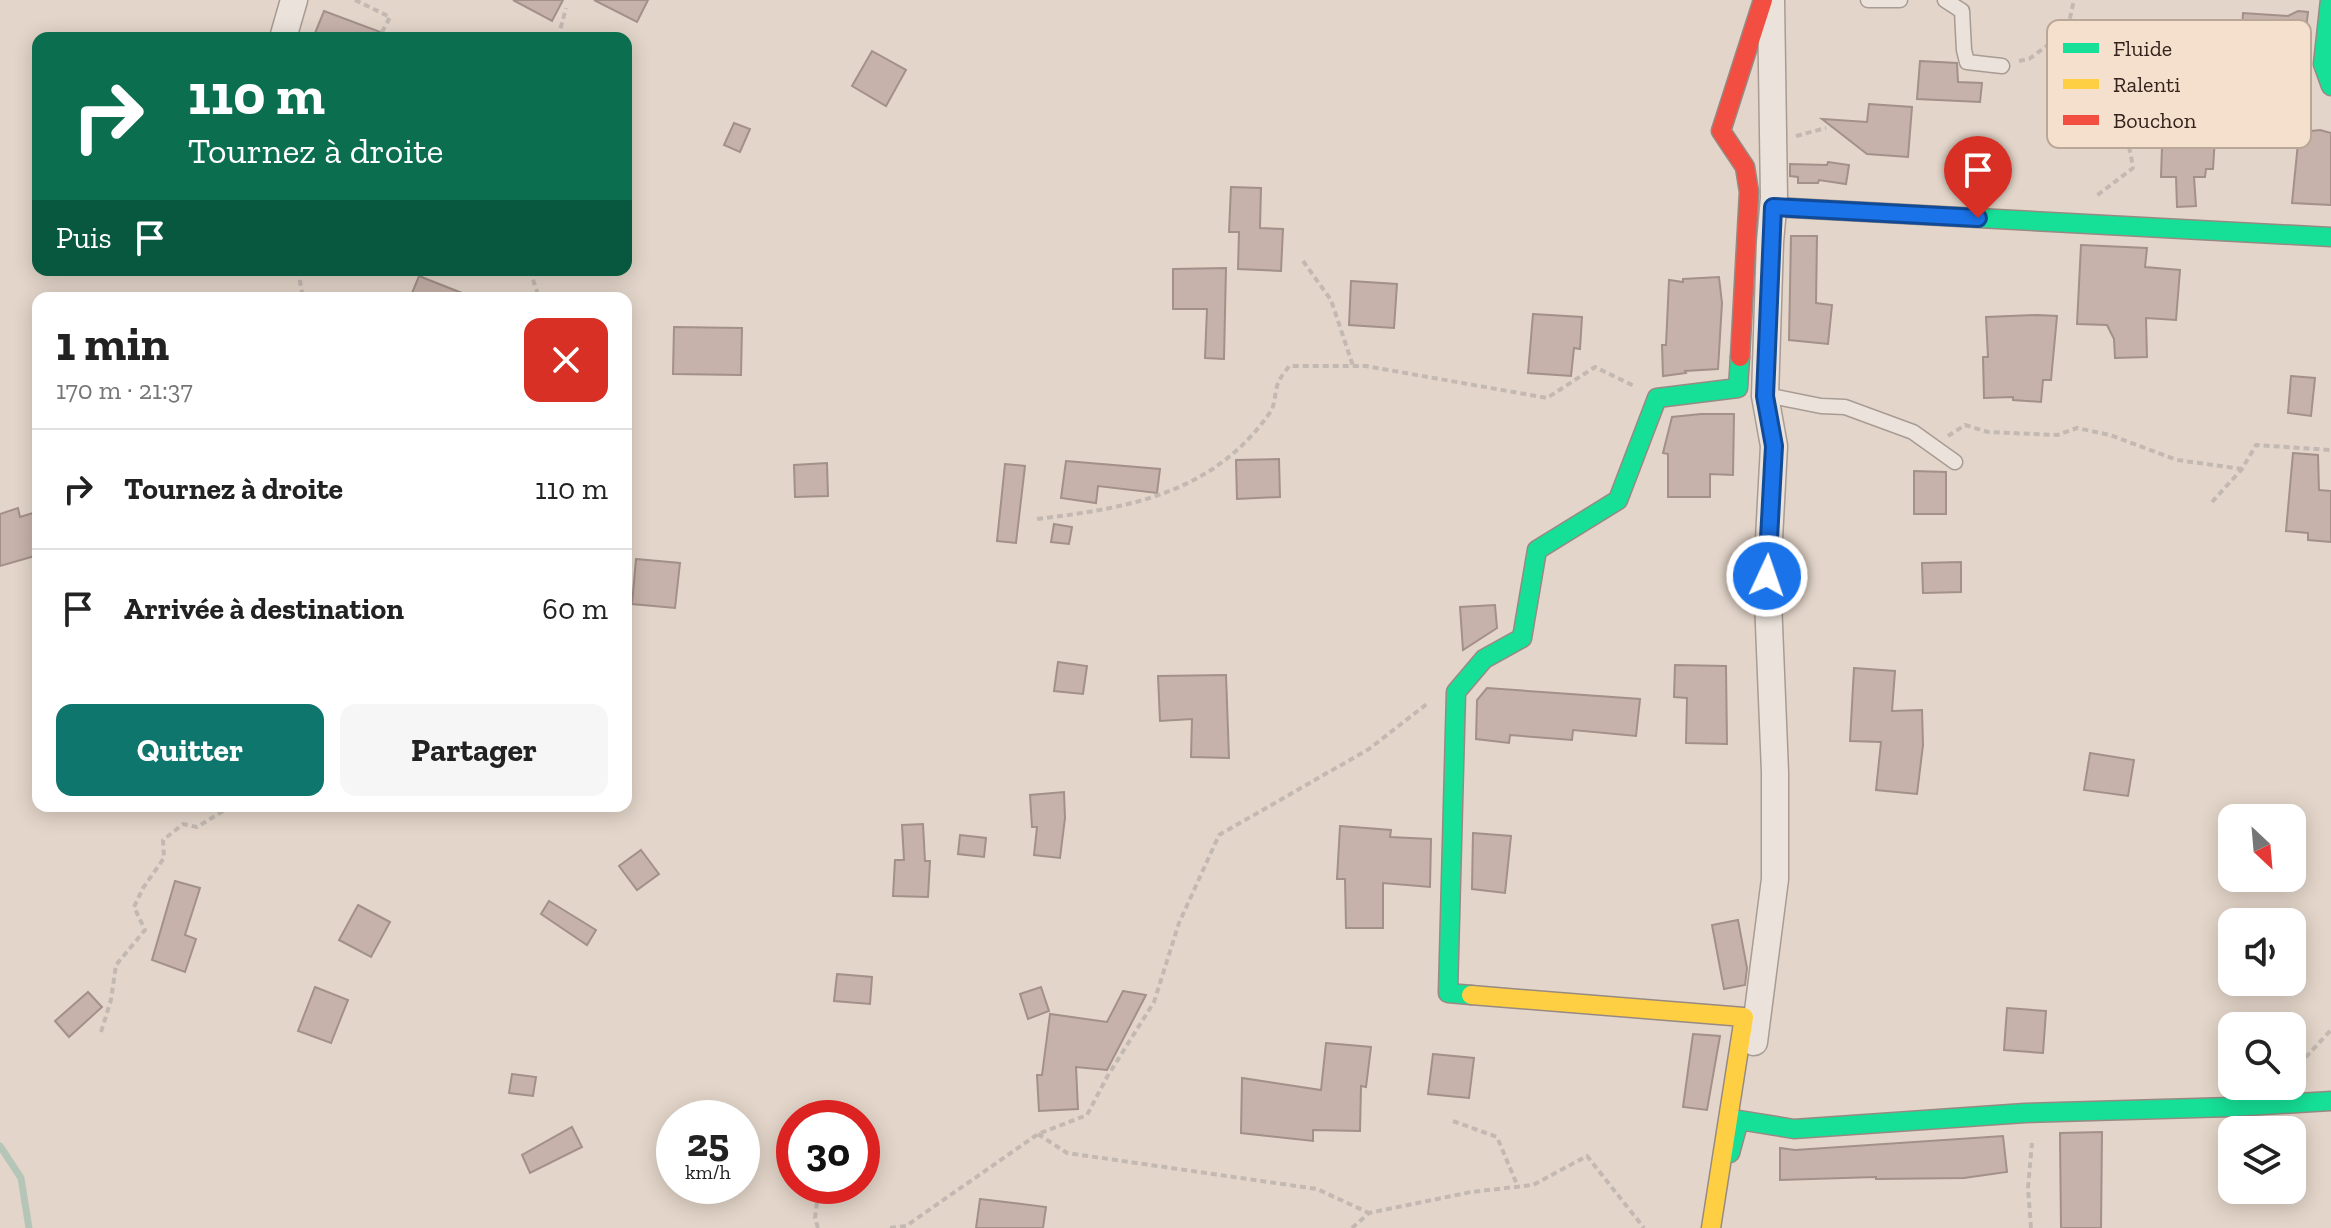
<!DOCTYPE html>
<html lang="fr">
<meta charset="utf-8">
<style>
:root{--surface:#fff;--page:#f6f6f6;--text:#222;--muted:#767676;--line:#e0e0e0;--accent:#0f766e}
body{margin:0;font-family:"Zilla Slab",serif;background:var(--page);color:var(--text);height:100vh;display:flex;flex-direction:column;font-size:30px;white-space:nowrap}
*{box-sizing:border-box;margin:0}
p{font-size:26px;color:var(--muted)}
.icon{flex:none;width:44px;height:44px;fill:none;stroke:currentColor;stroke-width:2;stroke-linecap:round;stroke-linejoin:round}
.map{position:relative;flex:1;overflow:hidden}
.drawer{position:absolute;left:32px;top:292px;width:600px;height:520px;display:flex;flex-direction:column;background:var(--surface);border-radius:16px;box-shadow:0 4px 20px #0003}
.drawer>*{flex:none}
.hud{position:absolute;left:32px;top:32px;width:600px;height:244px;border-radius:16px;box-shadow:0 4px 20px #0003;background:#0b6e4f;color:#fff;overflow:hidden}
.needle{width:52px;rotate:154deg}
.tools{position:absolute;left:2218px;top:804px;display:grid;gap:16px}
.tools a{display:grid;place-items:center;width:88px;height:88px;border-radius:16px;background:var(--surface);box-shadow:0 4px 20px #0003;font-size:40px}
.speed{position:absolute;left:656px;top:1100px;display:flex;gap:16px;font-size:40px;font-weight:700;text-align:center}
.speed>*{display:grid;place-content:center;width:104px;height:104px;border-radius:50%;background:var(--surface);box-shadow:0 4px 20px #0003;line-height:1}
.speed small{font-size:20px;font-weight:400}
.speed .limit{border:12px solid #d22;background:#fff;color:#111}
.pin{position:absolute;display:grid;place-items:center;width:68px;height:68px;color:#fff;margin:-82px -34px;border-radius:50% 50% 50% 0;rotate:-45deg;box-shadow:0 0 8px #0007}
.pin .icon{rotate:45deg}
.me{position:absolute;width:88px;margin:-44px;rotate:3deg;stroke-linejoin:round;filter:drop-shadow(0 0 6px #0008)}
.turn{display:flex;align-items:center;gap:28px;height:168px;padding:0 24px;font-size:36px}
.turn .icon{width:104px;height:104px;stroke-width:2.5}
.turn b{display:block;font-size:56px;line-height:68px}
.then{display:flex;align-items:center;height:76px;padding:0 24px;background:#0003;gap:16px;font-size:30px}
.round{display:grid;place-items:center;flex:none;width:84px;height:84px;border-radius:16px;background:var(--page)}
.headline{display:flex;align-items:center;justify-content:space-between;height:136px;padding:0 24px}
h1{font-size:48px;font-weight:800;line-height:60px}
.primary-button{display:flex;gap:16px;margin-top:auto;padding:16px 24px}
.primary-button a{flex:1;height:92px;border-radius:16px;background:var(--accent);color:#fff;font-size:32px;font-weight:800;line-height:92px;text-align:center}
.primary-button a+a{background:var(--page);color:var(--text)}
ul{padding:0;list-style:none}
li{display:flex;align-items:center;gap:24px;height:120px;padding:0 24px;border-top:2px solid var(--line)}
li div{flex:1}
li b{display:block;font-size:30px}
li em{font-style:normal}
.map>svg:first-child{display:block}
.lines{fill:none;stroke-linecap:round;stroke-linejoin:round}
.stream{stroke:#b5c6b8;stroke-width:7}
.building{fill:#c6b2aa;stroke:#a39089;stroke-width:2}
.lane-casing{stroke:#a89b93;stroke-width:17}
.street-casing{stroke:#a89b93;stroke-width:29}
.fast-casing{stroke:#978a83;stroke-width:21}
.slow-casing{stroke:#978a83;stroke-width:21}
.jam-casing{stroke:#978a83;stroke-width:21}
.path{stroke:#c3b9b2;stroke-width:4;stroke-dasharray:6 4;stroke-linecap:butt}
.lane{stroke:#ebe3db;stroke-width:14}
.street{stroke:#ebe3db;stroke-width:26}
.fast{stroke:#16e098;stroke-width:18}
.slow{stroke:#ffcf43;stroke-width:18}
.jam{stroke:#f24e42;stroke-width:18}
.route-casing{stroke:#114b97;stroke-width:20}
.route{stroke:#1a73e8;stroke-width:14}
.key{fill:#f5e0cd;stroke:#bba798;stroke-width:2}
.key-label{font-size:22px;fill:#35221c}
</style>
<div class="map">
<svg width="2331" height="1228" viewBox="0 0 2331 1228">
<rect width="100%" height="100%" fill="#e3d5c9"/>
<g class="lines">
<path class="stream" d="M0,1146l21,32 8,50"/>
</g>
<g class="building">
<path d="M513,0h50l-11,21z"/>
<path d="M594,0h54l-11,22z"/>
<path d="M324,11l67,25 -1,2h-77z"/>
<path d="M2298,11l10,1 -5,44 -10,-1 -26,-13v10l-39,-1v-23h14l1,-15 45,3z"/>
<path d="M872,51l34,19 -20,36 -34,-20z"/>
<path d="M1920,61l37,2 1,19 24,1 -2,19 -63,-3z"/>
<path d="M2183,83l34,2 -1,36 -3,48h-7l-1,8h-11l2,29 -19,1 -1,-30h-15l1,-31h13l2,-52h5z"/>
<path d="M1869,104l43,3 -4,50 -41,-3 -45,-35 45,3z"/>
<path d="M734,123l16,6 -10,23 -16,-7z"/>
<path d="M2320,130l11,3v72l-39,-2 6,-60 13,-12z"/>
<path d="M1828,162l21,3 -3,19 -27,-4 -1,3h-20v-6l-8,-1v-12l37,1z"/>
<path d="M1231,187l30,1 -1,40 23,1 -2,42 -43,-2 1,-37h-10z"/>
<path d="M1791,236h26l-1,67 16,2 -4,39 -39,-4z"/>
<path d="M2081,245l66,3 -2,19 35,3 -4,50 -30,-2 1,39 -32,1 -1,-19 -7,-14 -30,-1z"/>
<path d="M1226,268l-2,91 -19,-1 2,-49h-34v-40z"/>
<path d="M419,276l53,21v1h-62z"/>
<path d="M1719,277l3,26 -4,66 -33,2 1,2 -23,3 -1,-31h4l3,-65 14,2v-3z"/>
<path d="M1351,281l46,3 -3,44 -45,-3z"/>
<path d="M1533,314l49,3 -2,32 -6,-1 -3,28 -43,-3z"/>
<path d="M2037,315l20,1 -6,64h-8l-2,22 -28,-2v-3l-29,1 -1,-41h5l-2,-40z"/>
<path d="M674,327l68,1 -1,47 -68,-1z"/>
<path d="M2291,376l24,2 -4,38 -23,-3z"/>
<path d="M1701,414h33l-1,61 -23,-1v23h-42v-43l-5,-1 9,-36z"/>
<path d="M2293,453l25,2 1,35 12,1v51l-23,-2v-7l-22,-2z"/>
<path d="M1279,459l1,38 -43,2 -1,-39z"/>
<path d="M1066,461l94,8 -3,24 -59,-7 -2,17 -35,-5z"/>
<path d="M827,463l1,33 -33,1 -1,-32z"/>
<path d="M1005,464l20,2 -9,77 -19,-2z"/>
<path d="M1914,471l32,1v42h-32z"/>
<path d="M18,508l2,9 13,-4 5,17v8l-5,1 5,16 -38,11v-52z"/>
<path d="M1054,524l18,3 -3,17 -18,-2z"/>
<path d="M636,559l44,4 -5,45 -43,-4z"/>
<path d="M1961,562v30l-38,1 -1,-30z"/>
<path d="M1495,605l2,23 -34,22 -3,-43z"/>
<path d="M1058,662l29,4 -4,28 -29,-3z"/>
<path d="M1675,665l51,1 1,78 -41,-1 1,-45 -13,-1z"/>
<path d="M1854,668l41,3 -3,40 30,-1 1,35 -6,49 -41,-4 5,-48 -31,-1z"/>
<path d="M1226,675l3,83 -38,-1 1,-38 -32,2 -2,-45z"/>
<path d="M1487,688l153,11 -4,37 -63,-6 -1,10 -62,-5 -1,8 -33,-4 1,-39z"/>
<path d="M2090,753l44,7 -6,36 -44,-6z"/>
<path d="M1064,792l1,26 -5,40 -26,-3 3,-28h-5l-2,-32z"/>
<path d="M923,824l2,37h5l-2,36 -35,-1 2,-36h9l-2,-35z"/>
<path d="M1340,826l51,4 -1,7 41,2 -1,48 -47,-4v45h-37l-1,-49h-8z"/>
<path d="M1473,833l38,3 -6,57 -33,-4z"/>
<path d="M960,835l26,3 -2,19 -26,-3z"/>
<path d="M641,850l18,24 -22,16 -18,-24z"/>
<path d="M175,881l25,7 -15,47 11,4 -11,33 -33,-12z"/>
<path d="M549,901l47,29 -9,15 -46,-31z"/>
<path d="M358,905l32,17 -19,35 -32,-17z"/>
<path d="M1738,920l9,48 -2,17 -21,4 -12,-64z"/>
<path d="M837,974l35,3 -2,27 -36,-3z"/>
<path d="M315,987l33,13 -17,43 -33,-12z"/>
<path d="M1041,987l8,24 -21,8 -8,-25z"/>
<path d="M1123,991l23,4 -39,75 -31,-3 2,42 -39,2 -2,-36h5l8,-61 57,8z"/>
<path d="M88,992l14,15 -33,30 -14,-16z"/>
<path d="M2007,1008l39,3 -3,42 -39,-3z"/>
<path d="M1693,1034l27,2 -13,74 -24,-3z"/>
<path d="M1326,1043l45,4 -5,40 -5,-1 -1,45 -47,-1v11l-72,-8 1,-55 79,12z"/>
<path d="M1433,1054l41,4 -5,40 -41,-4z"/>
<path d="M512,1074l24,3 -3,19 -24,-3z"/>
<path d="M572,1127l10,20 -52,26 -8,-18z"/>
<path d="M2102,1132l-1,96h-40l-1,-95z"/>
<path d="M2003,1136l4,36 -43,6 -88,1v-2l-96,3v-32l15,2z"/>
<path d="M980,1199l66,8 -3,21h-67z"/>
</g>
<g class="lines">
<defs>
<g id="lane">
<path d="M1868,0h32"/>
<path d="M1945,0l17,11 2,39 3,12 35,4"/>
<path d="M1761,394l60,12 24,1 68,25 42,30"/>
</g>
<g id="street">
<path d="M283,38l11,-38"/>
<path d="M1754,1042l21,-163v-107l-8,-196 7,-130 -9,-50 5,-154 4,-44 -3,-198"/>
</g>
<g id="fast">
<path d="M2330,0l-7,64 8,22"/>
<path d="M1773,207l558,30"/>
<path d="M1471,995l-23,-2 8,-301 28,-33 38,-21 15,-88 81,-50 39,-102 81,-10 2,-31"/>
<path d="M1730,1153l9,-33 55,9 231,-16 206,-6 100,-6"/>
</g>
<path id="slow" d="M1471,995l273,22 -33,211"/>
<path id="jam" d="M1740,357l9,-165 -4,-25 -24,-36 42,-131"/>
</defs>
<use href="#lane" class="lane-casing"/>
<use href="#street" class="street-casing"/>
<use href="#fast" class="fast-casing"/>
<use href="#slow" class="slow-casing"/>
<use href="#jam" class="jam-casing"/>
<g class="path">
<path d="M355,0l35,17 -11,21"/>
<path d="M2067,31l14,17 34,24c2,34 13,63 18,96l-38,29"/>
<path d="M558,38l8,-30"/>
<path d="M2239,56l16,24 8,47"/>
<path d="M2019,61l10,-2 38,-28 7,-31"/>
<path d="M1796,136l30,-8"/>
<path d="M1303,261l28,39 22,66"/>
<path d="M298,270l5,28"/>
<path d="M530,270l9,28"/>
<path d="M1948,436l17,-11 23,7 69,3 20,-7 33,7 67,25 65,9"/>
<path d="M2212,502l30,-33 14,-24 75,5"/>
<path d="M1037,519c93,-11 178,-26 234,-108 5,-9 3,-20 8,-30 2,-5 7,-10 10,-15h77l181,32 48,-31 39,19"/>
<path d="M101,1032l10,-32 5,-35 29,-35 -11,-23 9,-19 21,-30 -1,-18 20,-16 14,3 34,-21"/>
<path d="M2292,1072l39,-42"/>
<path d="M1453,1121l44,16 21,50"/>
<path d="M1038,1134l29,19 250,36 52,24"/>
<path d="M818,1228l-3,-10 4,-32"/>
<path d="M890,1228l16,-2 132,-92 49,-19 20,-38 47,-75 25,-79 40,-88 150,-86 59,-46"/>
<path d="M1352,1228l17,-15 102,-21 62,-7 54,-29 57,72"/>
<path d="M2031,1228l-3,-40 4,-45"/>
</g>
<use href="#lane" class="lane"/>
<use href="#street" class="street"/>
<use href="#fast" class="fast"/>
<use href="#slow" class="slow"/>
<use href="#jam" class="jam"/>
</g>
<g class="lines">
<defs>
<path id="route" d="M1767,576l7,-130 -9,-50 8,-189 205,11"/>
</defs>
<use href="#route" class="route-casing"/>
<use href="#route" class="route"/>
</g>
<rect x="2047" y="20" width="264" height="128" rx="12" class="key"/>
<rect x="2063" y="43" width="36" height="10" fill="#16e098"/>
<rect x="2063" y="79" width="36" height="10" fill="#ffcf43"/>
<rect x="2063" y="115" width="36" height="10" fill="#f24e42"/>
<g class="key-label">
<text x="2113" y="56">Fluide</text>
<text x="2113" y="92">Ralenti</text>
<text x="2113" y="128">Bouchon</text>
</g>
</svg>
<div class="tools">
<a><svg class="needle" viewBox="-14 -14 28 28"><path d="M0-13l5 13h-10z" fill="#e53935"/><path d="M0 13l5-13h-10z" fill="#767676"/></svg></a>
<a><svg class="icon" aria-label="sound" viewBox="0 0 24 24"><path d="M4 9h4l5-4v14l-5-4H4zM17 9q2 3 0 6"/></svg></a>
<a><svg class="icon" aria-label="search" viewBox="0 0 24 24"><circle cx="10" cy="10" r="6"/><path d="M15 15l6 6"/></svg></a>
<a><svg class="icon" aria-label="layers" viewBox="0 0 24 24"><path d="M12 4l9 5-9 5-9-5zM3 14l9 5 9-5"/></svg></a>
</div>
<div class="speed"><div>25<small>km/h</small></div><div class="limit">30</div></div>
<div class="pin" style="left:1978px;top:218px;background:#d93025"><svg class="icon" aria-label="arrive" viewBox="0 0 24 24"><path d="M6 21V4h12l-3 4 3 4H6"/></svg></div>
<svg class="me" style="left:1767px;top:576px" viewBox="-20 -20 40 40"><circle r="17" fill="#1a73e8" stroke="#fff" stroke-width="3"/><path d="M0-11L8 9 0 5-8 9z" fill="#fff"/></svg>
<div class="hud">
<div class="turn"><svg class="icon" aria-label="right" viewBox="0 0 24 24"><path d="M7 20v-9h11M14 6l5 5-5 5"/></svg><div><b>110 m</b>Tournez à droite</div></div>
<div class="then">Puis<svg class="icon" aria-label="arrive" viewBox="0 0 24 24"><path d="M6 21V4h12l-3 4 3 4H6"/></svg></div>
</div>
<section class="drawer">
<div class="headline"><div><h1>1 min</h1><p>170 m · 21:37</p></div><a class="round" style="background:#d93025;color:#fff"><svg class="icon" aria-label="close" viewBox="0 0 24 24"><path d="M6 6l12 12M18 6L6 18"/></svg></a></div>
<ul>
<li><svg class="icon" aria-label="right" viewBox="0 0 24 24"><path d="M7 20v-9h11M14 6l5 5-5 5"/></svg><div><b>Tournez à droite</b></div><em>110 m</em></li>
<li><svg class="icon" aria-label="arrive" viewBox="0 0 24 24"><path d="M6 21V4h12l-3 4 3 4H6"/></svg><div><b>Arrivée à destination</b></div><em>60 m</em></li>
</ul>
<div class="primary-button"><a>Quitter</a><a>Partager</a></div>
</section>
</div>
